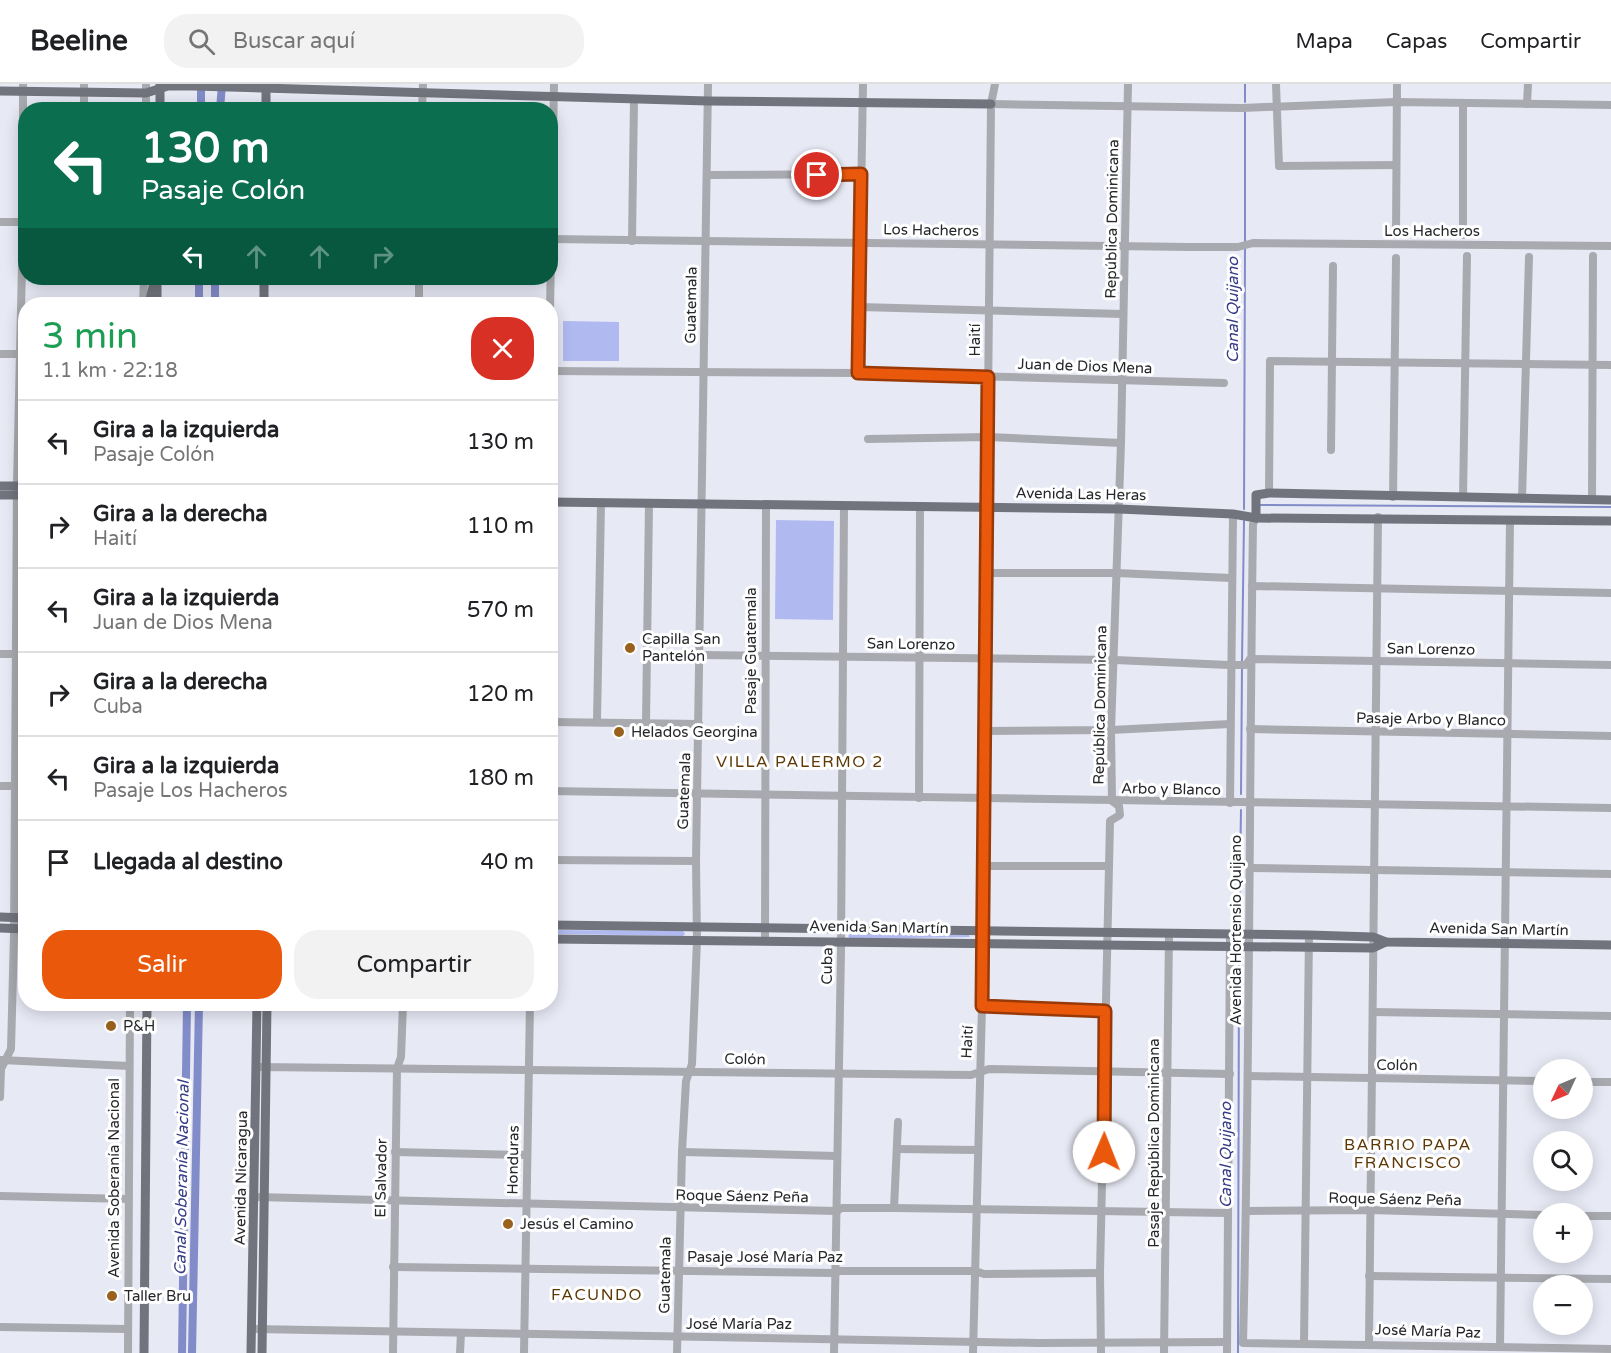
<!DOCTYPE html>
<html lang="es">
<meta charset="utf-8">
<style>
:root{--surface:#fff;--page:#f2f2f2;--text:#202124;--muted:#757577;--line:#e0e0e0;--accent:#ea580c}
body{margin:0;font-family:"Varela Round",sans-serif;background:var(--page);color:var(--text);height:100vh;display:flex;flex-direction:column;font-size:22px;white-space:nowrap}
*{box-sizing:border-box;margin:0}
p{font-size:20px;color:var(--muted)}
.icon{flex:none;width:33px;height:33px;fill:none;stroke:currentColor;stroke-width:2;stroke-linecap:round;stroke-linejoin:round}
.map{position:relative;flex:1;overflow:hidden}
.details{position:absolute;left:18px;top:213px;width:540px;height:714px;display:flex;flex-direction:column;background:var(--surface);border-radius:24px;box-shadow:0 3px 15px #0003}
.details>*{flex:none}
.top-card{position:absolute;left:18px;top:18px;width:540px;height:183px;border-radius:24px;box-shadow:0 3px 15px #0003;background:#0b6e4f;color:#fff;overflow:hidden}
.needle{width:39px;rotate:226deg}
.fabs{position:absolute;left:1533px;top:975px;display:grid;gap:12px}
.fabs a{display:grid;place-items:center;width:60px;height:60px;border-radius:50%;background:var(--surface);box-shadow:0 3px 15px #0003;font-size:30px}
.pin{position:absolute;display:grid;place-items:center;width:51px;height:51px;color:#fff;margin:-26px;border:3px solid #fff;border-radius:50%;box-shadow:0 2px 6px #0007}
.me{position:absolute;width:66px;margin:-33px;rotate:1deg;stroke-linejoin:round;filter:drop-shadow(0 0 4px #0008)}
.turn{display:flex;align-items:center;gap:21px;height:126px;padding:0 24px;font-size:27px}
.turn .icon{width:78px;height:78px;stroke-width:2.5}
.turn b{display:block;font-size:42px;line-height:51px}
.lanes{display:flex;align-items:center;height:57px;padding:0 24px;background:#0003;justify-content:center;gap:30px;direction:ltr}
.lanes .off{opacity:.35}
.round{display:grid;place-items:center;flex:none;width:63px;height:63px;border-radius:24px;background:var(--page)}
.overview{display:flex;align-items:center;justify-content:space-between;height:102px;padding:0 24px}
h1{font-size:36px;font-weight:600;line-height:45px;color:#1e9e55}
.action{display:flex;gap:12px;margin-top:auto;padding:12px 24px}
.action a{flex:1;height:69px;border-radius:24px;background:var(--accent);color:#fff;font-size:24px;font-weight:600;line-height:69px;text-align:center}
.action a+a{background:var(--page);color:var(--text)}
ul{padding:0;list-style:none}
li{display:flex;align-items:center;gap:18px;height:84px;padding:0 24px;border-top:2px solid var(--line)}
li div{flex:1}
li b{display:block;font-size:22px}
li em{font-style:normal}
header{display:flex;align-items:center;gap:36px;box-sizing:border-box;height:84px;padding:0 30px;background:var(--surface);border-bottom:2px solid var(--line)}
header strong{font-size:28px}
nav{display:flex;gap:33px;margin-inline-start:auto;font-size:21px}
.search{width:420px;height:54px;background:var(--page);display:flex;align-items:center;gap:15px;box-sizing:border-box;padding:0 21px;border-radius:24px;color:var(--muted);font-size:22px}
.map>svg:first-child{display:block}
.green{fill:#b0baf1}
.lines{fill:none;stroke-linecap:round;stroke-linejoin:round}
.stream{stroke:#828cc9;stroke-width:2}
.canal{stroke:#828cc9;stroke-width:8}
.minor{stroke:#a9aaaf;stroke-width:8}
.major{stroke:#72747d;stroke-width:9}
.route-casing{stroke:#983908;stroke-width:15}
.route{stroke:#ea580c;stroke-width:10}
.poi-dot{fill:#99611d;stroke:#fff;stroke-width:2}
.labels{text-anchor:middle;dominant-baseline:central;stroke-width:6;stroke-linejoin:round;paint-order:stroke}
.street-label{font-size:15px;fill:#26272b;stroke:#fff}
.poi-label{font-size:15px;fill:#26272b;stroke:#fff;text-anchor:start}
.water-label{font-size:16px;font-style:italic;fill:#363c85;stroke:#fff}
.neighbourhood-label{font-size:16px;letter-spacing:1.5px;fill:#5e3806;stroke:#fff}
</style>
<header>
<strong>Beeline</strong>
<div class="search"><svg class="icon" aria-label="search" viewBox="0 0 24 24"><circle cx="10" cy="10" r="6"/><path d="M15 15l6 6"/></svg>Buscar aquí</div>
<nav><a>Mapa</a><a>Capas</a><a>Compartir</a></nav>
</header>
<div class="map">
<svg width="1611" height="1269" viewBox="0 0 1611 1269">
<rect width="100%" height="100%" fill="#e7e9f5"/>
<g class="green">
<path d="M563,237l56,1v39h-56z"/>
<path d="M776,436l58,1 -1,99 -58,-1z"/>
<path d="M556,846l127,1 2,3 -2,2 -127,-2z"/>
<path d="M850,850h118l2,3 -120,2 -2,-3z"/>
</g>
<g class="lines">
<g class="stream">
<path d="M1245,18v-18"/>
<path d="M1245,158v-130"/>
<path d="M1260,421l351,2"/>
<path d="M1244,425l1,-261"/>
<path d="M1242,578l2,-141"/>
<path d="M1241,710l1,-126"/>
<path d="M1239,843l2,-117"/>
<path d="M1238,1269l1,-396"/>
</g>
<g class="canal">
<path d="M201,0v26"/>
<path d="M220,26l2,-26"/>
<path d="M199,220v-26"/>
<path d="M215,220v-26"/>
<path d="M182,1269l5,-349"/>
<path d="M192,1269l7,-349"/>
</g>
<g class="minor">
<path d="M1276,0l3,82 117,-1"/>
<path d="M991,20l251,4 154,-6 215,3"/>
<path d="M1527,20l1,-20"/>
<path d="M84,26v-26"/>
<path d="M146,26v-26"/>
<path d="M422,26l1,-26"/>
<path d="M707,91l154,-1"/>
<path d="M0,138h26"/>
<path d="M1396,151l1,-151"/>
<path d="M1463,151v-132"/>
<path d="M550,155l640,8h48l15,-4 358,3"/>
<path d="M632,157l2,-142"/>
<path d="M143,220l1,-26"/>
<path d="M419,220v-26"/>
<path d="M859,223l264,7"/>
<path d="M550,227l4,-227"/>
<path d="M0,270h26"/>
<path d="M550,287l308,2 366,10"/>
<path d="M858,289l5,-289"/>
<path d="M868,355l120,-2 133,6"/>
<path d="M1331,366l2,-184"/>
<path d="M1269,409l1,-132 341,4"/>
<path d="M1393,413l3,-239"/>
<path d="M1463,413l4,-241"/>
<path d="M1522,415l7,-242"/>
<path d="M1592,416l1,-244"/>
<path d="M1256,434l-3,6c-4,273 -3,546 -10,819l368,6"/>
<path d="M987,489h129l115,5"/>
<path d="M1252,502l359,7"/>
<path d="M0,570h26"/>
<path d="M700,571l415,5 114,5h17l4,-6 361,6"/>
<path d="M597,637l4,-218"/>
<path d="M550,638l149,2"/>
<path d="M646,639l3,-219"/>
<path d="M1250,645l361,7"/>
<path d="M985,647l126,-1 119,-6"/>
<path d="M0,702h26"/>
<path d="M550,707l1061,17"/>
<path d="M919,714l1,-291"/>
<path d="M1230,719l3,-289"/>
<path d="M550,776l146,1"/>
<path d="M983,782h126"/>
<path d="M1250,784l361,6"/>
<path d="M765,857l1,-436"/>
<path d="M982,922l123,5"/>
<path d="M1373,928l238,4"/>
<path d="M1,976l128,6"/>
<path d="M258,983l713,8 18,-6 241,5"/>
<path d="M1249,992l295,5"/>
<path d="M1582,998h29"/>
<path d="M0,1013l1,-28 10,-20 3,-113 3,-450 6,-264v-138"/>
<path d="M898,1065l80,1"/>
<path d="M395,1068l131,3"/>
<path d="M682,1068l155,4"/>
<path d="M0,1112l128,3"/>
<path d="M256,1113l580,14 6,-3h52l333,5"/>
<path d="M894,1124l4,-86"/>
<path d="M1247,1127l123,-1 174,5"/>
<path d="M1582,1132h29"/>
<path d="M393,1183l441,6 6,-2h135l9,3 116,-1"/>
<path d="M1369,1192l242,3"/>
<path d="M0,1243l128,2"/>
<path d="M252,1245l786,14 189,-1"/>
<path d="M1304,1259l5,-408"/>
<path d="M1369,1259l9,-826"/>
<path d="M1500,1263l10,-827"/>
<path d="M128,1269l2,-349"/>
<path d="M393,1269l4,-285 4,-11 2,-53"/>
<path d="M460,1269l1,-20"/>
<path d="M524,1269l6,-349"/>
<path d="M677,1269l5,-201 4,-71 6,-17 5,-124 -1,-79 12,-777"/>
<path d="M834,1269l7,-403 3,-444"/>
<path d="M973,1269l9,-347 9,-902 4,-20"/>
<path d="M1101,1269l-1,-80 10,-452 10,-6 -1,-9 -7,-5 -1,-71 10,-287 7,-359"/>
<path d="M1164,1269l5,-419"/>
<path d="M1227,1269l3,-417"/>
</g>
<g class="major">
<path d="M0,7l146,2 22,-7h26l514,15 283,3"/>
<path d="M160,26v-25"/>
<path d="M266,26v-25"/>
<path d="M149,220l6,-26"/>
<path d="M157,220v-18"/>
<path d="M264,220v-26"/>
<path d="M0,402h26"/>
<path d="M0,411h26"/>
<path d="M550,418l569,7 114,5 23,4 355,3"/>
<path d="M1256,434v-23l13,-2 342,7"/>
<path d="M0,833l26,1"/>
<path d="M550,841l759,10 64,2 13,5 225,3"/>
<path d="M0,844l26,1"/>
<path d="M550,855l823,9 13,-6"/>
<path d="M144,1269l3,-349"/>
<path d="M251,1269l6,-349"/>
<path d="M262,1269l5,-349"/>
</g>
</g>
<g class="lines">
<defs>
<path id="route" d="M817,91l44,-1 -3,199 130,4 -6,629 123,5 -1,141"/>
</defs>
<use href="#route" class="route-casing"/>
<use href="#route" class="route"/>
</g>
<g class="poi-dot">
<circle cx="630" cy="564" r="6"/>
<circle cx="619" cy="648" r="6"/>
<circle cx="111" cy="942" r="6"/>
<circle cx="508" cy="1140" r="6"/>
<circle cx="112" cy="1212" r="6"/>
</g>
<g class="labels">
<g class="street-label">
<text transform="translate(1112 135) rotate(-89)">República Dominicana</text>
<text transform="translate(931 146) rotate(1)">Los Hacheros</text>
<text x="1432" y="147">Los Hacheros</text>
<text transform="translate(691 221) rotate(-89)">Guatemala</text>
<text transform="translate(975 256) rotate(-90)">Haití</text>
<text transform="translate(1085 282) rotate(2)">Juan de Dios Mena</text>
<text transform="translate(1081 410) rotate(1)">Avenida Las Heras</text>
<text transform="translate(911 560) rotate(1)">San Lorenzo</text>
<text transform="translate(1431 565) rotate(1)">San Lorenzo</text>
<text transform="translate(751 567) rotate(-90)">Pasaje Guatemala</text>
<text transform="translate(1100 621) rotate(-89)">República Dominicana</text>
<text transform="translate(1431 635) rotate(1)">Pasaje Arbo y Blanco</text>
<text transform="translate(1171 705) rotate(1)">Arbo y Blanco</text>
<text transform="translate(684 707) rotate(-88)">Guatemala</text>
<text transform="translate(879 843) rotate(1)">Avenida San Martín</text>
<text transform="translate(1499 845) rotate(1)">Avenida San Martín</text>
<text transform="translate(1236 846) rotate(-90)">Avenida Hortensio Quijano</text>
<text transform="translate(827 882) rotate(-89)">Cuba</text>
<text transform="translate(967 958) rotate(-87)">Haití</text>
<text transform="translate(745 975) rotate(1)">Colón</text>
<text transform="translate(1397 981) rotate(1)">Colón</text>
<text transform="translate(1154 1059) rotate(-90)">Pasaje República Dominicana</text>
<text transform="translate(513 1076) rotate(-89)">Honduras</text>
<text transform="translate(114 1094) rotate(-90)">Avenida Soberanía Nacional</text>
<text transform="translate(241 1094) rotate(-89)">Avenida Nicaragua</text>
<text transform="translate(381 1094) rotate(-89)">El Salvador</text>
<text transform="translate(742 1112) rotate(1)">Roque Sáenz Peña</text>
<text transform="translate(1395 1115) rotate(1)">Roque Sáenz Peña</text>
<text x="765" y="1173">Pasaje José María Paz</text>
<text transform="translate(665 1191) rotate(-89)">Guatemala</text>
<text x="739" y="1240">José María Paz</text>
<text transform="translate(1428 1247) rotate(2)">José María Paz</text>
</g>
<g class="poi-label">
<text x="642" y="555">Capilla San<tspan x="642" dy="17">Pantelón</tspan></text>
<text x="631" y="648">Helados Georgina</text>
<text x="123" y="942">P&amp;H</text>
<text x="520" y="1140">Jesús el Camino</text>
<text x="124" y="1212">Taller Bru</text>
</g>
<g class="water-label">
<text transform="translate(1233 226) rotate(-90)">Canal Quijano</text>
<text transform="translate(1226 1071) rotate(-90)">Canal Quijano</text>
<text transform="translate(182 1094) rotate(-89)">Canal Soberanía Nacional</text>
</g>
<g class="neighbourhood-label">
<text x="800" y="678">VILLA PALERMO 2</text>
<text x="1408" y="1061">BARRIO PAPA<tspan x="1408" dy="18">FRANCISCO</tspan></text>
<text x="597" y="1211">FACUNDO</text>
</g>
</g>
</svg>
<div class="fabs">
<a><svg class="needle" viewBox="-14 -14 28 28"><path d="M0-13l5 13h-10z" fill="#e53935"/><path d="M0 13l5-13h-10z" fill="#757577"/></svg></a>
<a><svg class="icon" aria-label="search" viewBox="0 0 24 24"><circle cx="10" cy="10" r="6"/><path d="M15 15l6 6"/></svg></a>
<a>+</a>
<a>−</a>
</div>
<div class="pin" style="left:817px;top:91px;background:#d93025"><svg class="icon" aria-label="arrive" viewBox="0 0 24 24"><path d="M6 21V4h12l-3 4 3 4H6"/></svg></div>
<svg class="me" style="left:1104px;top:1068px" viewBox="-20 -20 40 40"><circle r="19" fill="#fff"/><path d="M0-13L10 11 0 6-10 11z" fill="#ea580c"/></svg>
<div class="top-card">
<div class="turn"><svg class="icon" aria-label="left" viewBox="0 0 24 24"><path d="M17 20v-9H6M10 6l-5 5 5 5"/></svg><div><b>130 m</b>Pasaje Colón</div></div>
<div class="lanes"><svg class="icon" aria-label="left" viewBox="0 0 24 24"><path d="M17 20v-9H6M10 6l-5 5 5 5"/></svg><svg class="icon off" aria-label="ahead" viewBox="0 0 24 24"><path d="M12 20V5M6 11l6-6 6 6"/></svg><svg class="icon off" aria-label="ahead" viewBox="0 0 24 24"><path d="M12 20V5M6 11l6-6 6 6"/></svg><svg class="icon off" aria-label="right" viewBox="0 0 24 24"><path d="M7 20v-9h11M14 6l5 5-5 5"/></svg></div>
</div>
<section class="details">
<div class="overview"><div><h1>3 min</h1><p>1.1 km · 22:18</p></div><a class="round" style="background:#d93025;color:#fff"><svg class="icon" aria-label="close" viewBox="0 0 24 24"><path d="M6 6l12 12M18 6L6 18"/></svg></a></div>
<ul>
<li><svg class="icon" aria-label="left" viewBox="0 0 24 24"><path d="M17 20v-9H6M10 6l-5 5 5 5"/></svg><div><b>Gira a la izquierda</b><p>Pasaje Colón</p></div><em>130 m</em></li>
<li><svg class="icon" aria-label="right" viewBox="0 0 24 24"><path d="M7 20v-9h11M14 6l5 5-5 5"/></svg><div><b>Gira a la derecha</b><p>Haití</p></div><em>110 m</em></li>
<li><svg class="icon" aria-label="left" viewBox="0 0 24 24"><path d="M17 20v-9H6M10 6l-5 5 5 5"/></svg><div><b>Gira a la izquierda</b><p>Juan de Dios Mena</p></div><em>570 m</em></li>
<li><svg class="icon" aria-label="right" viewBox="0 0 24 24"><path d="M7 20v-9h11M14 6l5 5-5 5"/></svg><div><b>Gira a la derecha</b><p>Cuba</p></div><em>120 m</em></li>
<li><svg class="icon" aria-label="left" viewBox="0 0 24 24"><path d="M17 20v-9H6M10 6l-5 5 5 5"/></svg><div><b>Gira a la izquierda</b><p>Pasaje Los Hacheros</p></div><em>180 m</em></li>
<li><svg class="icon" aria-label="arrive" viewBox="0 0 24 24"><path d="M6 21V4h12l-3 4 3 4H6"/></svg><div><b>Llegada al destino</b></div><em>40 m</em></li>
</ul>
<div class="action"><a>Salir</a><a>Compartir</a></div>
</section>
</div>
